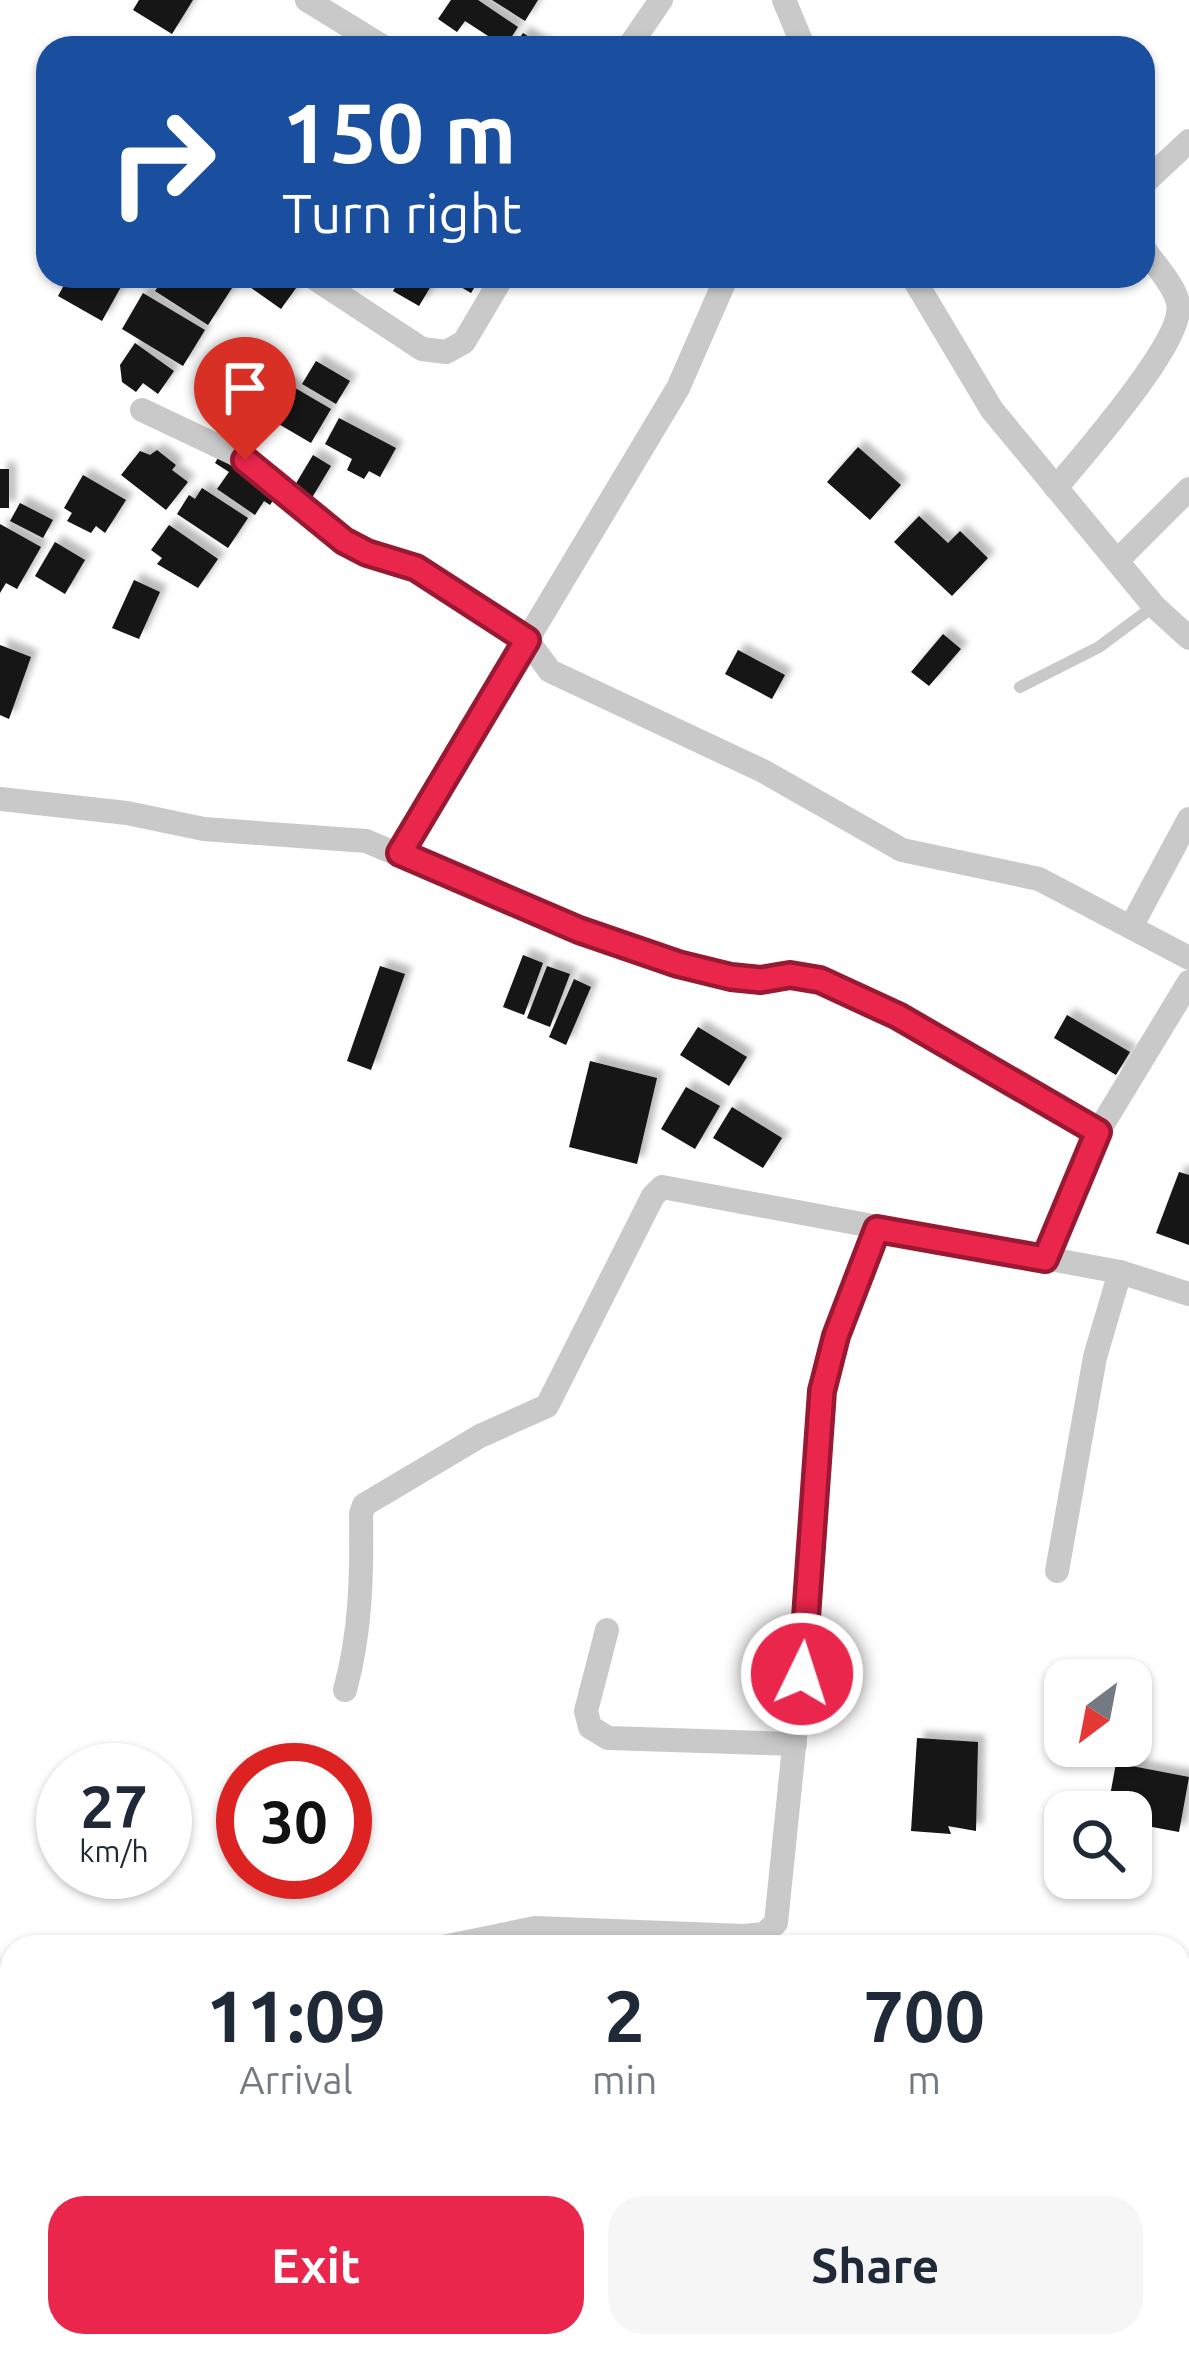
<!DOCTYPE html>
<style>
:root{--surface:#fff;--page:#f6f6f7;--text:#1f2937;--muted:#747a83;--accent:#ea264c}
body{margin:0;font-family:Ubuntu,sans-serif;background:var(--page);color:var(--text);height:100vh;display:flex;flex-direction:column;font-size:45px;white-space:nowrap}
*{box-sizing:border-box;margin:0}
p{font-size:39px;color:var(--muted)}
.icon{flex:none;width:66px;height:66px;fill:none;stroke:currentColor;stroke-width:2;stroke-linecap:round;stroke-linejoin:round}
.map{position:relative;flex:1;overflow:hidden}
.panel{position:absolute;left:0px;top:1935px;width:1191px;height:423px;display:flex;flex-direction:column;background:var(--surface);border-radius:36px 36px 0 0;box-shadow:0 3px 9px #0004}
.panel>*{flex:none}
.guide{position:absolute;left:36px;top:36px;width:1119px;height:252px;border-radius:36px;box-shadow:0 3px 9px #0004;background:#1a4fa0;color:#fff;overflow:hidden}
.needle{width:78px;rotate:212deg}
.fabs{position:absolute;left:1044px;top:1659px;display:grid;gap:24px}
.fabs a{display:grid;place-items:center;width:108px;height:108px;border-radius:24px;background:var(--surface);box-shadow:0 3px 9px #0004;font-size:60px}
.speed{position:absolute;left:36px;top:1743px;display:flex;gap:24px;font-size:60px;font-weight:700;text-align:center}
.speed>*{display:grid;place-content:center;width:156px;height:156px;border-radius:50%;background:var(--surface);box-shadow:0 3px 9px #0004;line-height:1}
.speed small{font-size:30px;font-weight:400}
.speed .limit{border:18px solid #d22;background:#fff;color:#111}
.pin{position:absolute;display:grid;place-items:center;width:102px;height:102px;color:#fff;margin:-123px -51px;border-radius:50% 50% 50% 0;rotate:-45deg;box-shadow:0 0 12px #0007}
.pin .icon{rotate:45deg}
.me{position:absolute;width:132px;margin:-66px;rotate:4deg;stroke-linejoin:round;filter:drop-shadow(0 0 9px #0008)}
.turn{display:flex;align-items:center;gap:42px;height:252px;padding:0 48px;font-size:54px}
.turn .icon{width:156px;height:156px;stroke-width:2.5}
.turn b{display:block;font-size:84px;line-height:102px}
.eta{display:flex;justify-content:space-evenly;align-items:center;height:204px;text-align:center}
.eta b{font-size:72px;font-weight:700;line-height:84px}
.cta{display:flex;gap:24px;margin-top:auto;padding:24px 48px}
.cta a{flex:1;height:138px;border-radius:36px;background:var(--accent);color:#fff;font-size:48px;font-weight:700;line-height:138px;text-align:center}
.cta a+a{background:var(--page);color:var(--text)}
.map>svg:first-child{display:block}
.building{fill:#131313;filter:url(#shadow)}
.lines{fill:none;stroke-linecap:round;stroke-linejoin:round}
.lane{stroke:#c9c9c9;stroke-width:12}
.street{stroke:#c9c9c9;stroke-width:24}
.route-casing{stroke:#981931;stroke-width:30}
.route{stroke:#ea264c;stroke-width:21}
</style>
<div class="map">
<svg width="1189" height="2356" viewBox="0 0 1189 2356">
<defs>
<filter id="shadow"><feDropShadow dx="7" dy="-7" stdDeviation="3" flood-color="#0004"/></filter>
</defs>
<rect width="100%" height="100%" fill="#fff"/>
<g class="building">
<path d="M139,0h54l-21,34 -39,-24z"/>
<path d="M451,0h27l40,27 -13,20 -40,-26 -8,11 -19,-13z"/>
<path d="M492,0h46l-13,21z"/>
<path d="M523,33l23,15h-33z"/>
<path d="M69,276h58l-25,45 -44,-25z"/>
<path d="M165,276h47l20,12 -24,37 -53,-34z"/>
<path d="M243,276h36l17,12 -15,21 -41,-29z"/>
<path d="M402,276h35l-18,30 -26,-15z"/>
<path d="M449,276h41l-3,5 -8,-1 -8,13 -24,-14z"/>
<path d="M143,293l62,37 -22,36 -61,-37z"/>
<path d="M135,343l39,28 -16,23 -15,-11 -7,9 -14,-10 -2,-17z"/>
<path d="M316,361l34,20 -14,23 -34,-20z"/>
<path d="M273,375l58,34 -20,34 -58,-34z"/>
<path d="M339,418l57,30 -16,29 -11,-6 -5,8 -17,-9 5,-11 -27,-15z"/>
<path d="M858,447l43,38 -31,35 -43,-38z"/>
<path d="M157,450l19,15 -4,5 16,12 -22,28 -45,-35 19,-24 10,4z"/>
<path d="M220,454l58,39 -8,12 -6,-4 -9,14 -38,-26 12,-17 -14,-9z"/>
<path d="M313,455l18,11 -21,35 -18,-11z"/>
<rect x="0" y="469" width="9" height="39"/>
<path d="M83,475l43,25 -21,33 -9,-7 -5,7 -24,-12 5,-8 -8,-5z"/>
<path d="M202,488l46,30 -20,30 -51,-34 12,-19 6,4z"/>
<path d="M20,503l33,17 -10,18 -33,-17z"/>
<path d="M919,516l29,27 12,-12 28,27 -36,38 -58,-54z"/>
<path d="M0,524l41,23 -24,42 -11,-6 -6,10z"/>
<path d="M169,525l49,34 -20,29 -41,-24 5,-6 -11,-8z"/>
<path d="M55,542l30,18 -20,34 -30,-18z"/>
<path d="M134,580l26,12 -21,47 -27,-11z"/>
<path d="M943,634l18,15 -32,37 -18,-14z"/>
<path d="M0,645l31,12 -22,62 -9,-4z"/>
<path d="M738,650l47,25 -13,24 -47,-25z"/>
<path d="M523,955l20,8 -19,52 -21,-8z"/>
<path d="M380,966l25,8 -34,96 -24,-9z"/>
<path d="M547,966l23,8 -20,53 -23,-9z"/>
<path d="M574,979l17,8 -25,58 -17,-8z"/>
<path d="M1067,1015l63,37 -14,23 -62,-37z"/>
<path d="M698,1027l49,30 -18,29 -49,-31z"/>
<path d="M590,1061l67,17 -20,86 -68,-17z"/>
<path d="M686,1087l34,19 -25,43 -34,-20z"/>
<path d="M732,1107l50,31 -19,30 -50,-30z"/>
<path d="M1179,1172l10,3v70l-33,-12z"/>
<path d="M917,1738l61,4 -2,89 -28,-5 3,8 -40,-3z"/>
<path d="M1116,1763l73,14 -10,55 -48,-9v-11h-20l1,-7 14,-6 -16,-3z"/>
<path d="M861,2346h53l-1,10h-54z"/>
</g>
<g class="lines">
<path class="lane" d="M1020,687l79,-40 55,-41"/>
<g class="street">
<path d="M307,0l78,48"/>
<path d="M784,0l20,48"/>
<path d="M628,48l33,-48"/>
<path d="M1143,184l46,-43"/>
<path d="M311,276l111,73 24,3 18,-10 39,-66"/>
<path d="M912,276l80,134 162,196 35,32"/>
<path d="M142,410l93,44 37,24 73,63 22,12 49,15 111,72 151,-252 49,-112"/>
<path d="M1056,488c27,-33 130,-148 122,-185 -3,-18 -25,-40 -35,-56"/>
<path d="M1117,561l72,-72"/>
<path d="M0,799l127,14 77,16 162,12 213,89 75,27 78,20 29,2 29,-4 30,5 78,36 200,116"/>
<path d="M400,853l127,-213 23,31 213,100 139,79 137,29 150,79"/>
<path d="M1131,927l58,-108"/>
<path d="M1045,1259l53,-127 91,-150"/>
<path d="M1057,1571l38,-214 25,-85"/>
<path d="M607,1630l-21,81 4,16 18,11 187,6"/>
<path d="M345,1690c16,-58 17,-116 16,-176l3,-9 116,-69 67,-30 106,-210 9,-9 458,85 69,22"/>
<path d="M443,1947l92,-19 209,8 20,-2 12,-11 29,-284 9,-168 8,-80 14,-55 41,-107"/>
<path d="M0,2198l12,6"/>
<path d="M204,2356l2,-10"/>
<path d="M1007,2356l3,-10"/>
</g>
</g>
<g class="lines">
<defs>
<path id="route" d="M245,460l99,81 23,12 49,15 111,72 -127,213 179,77 99,34 53,13 30,3 29,-5 30,5 78,36 200,116 -53,127 -168,-30 -41,107 -14,55 -20,283"/>
</defs>
<use href="#route" class="route-casing"/>
<use href="#route" class="route"/>
</g>
</svg>
<div class="fabs">
<a><svg class="needle" viewBox="-14 -14 28 28"><path d="M0-13l5 13h-10z" fill="#e53935"/><path d="M0 13l5-13h-10z" fill="#747a83"/></svg></a>
<a><svg class="icon" aria-label="search" viewBox="0 0 24 24"><circle cx="10" cy="10" r="6"/><path d="M15 15l6 6"/></svg></a>
</div>
<div class="speed"><div>27<small>km/h</small></div><div class="limit">30</div></div>
<div class="pin" style="left:245px;top:460px;background:#d93025"><svg class="icon" aria-label="arrive" viewBox="0 0 24 24"><path d="M6 21V4h12l-3 4 3 4H6"/></svg></div>
<svg class="me" style="left:802px;top:1674px" viewBox="-20 -20 40 40"><circle r="17" fill="#ea264c" stroke="#fff" stroke-width="3"/><path d="M0-11L8 9 0 5-8 9z" fill="#fff"/></svg>
<div class="guide">
<div class="turn"><svg class="icon" aria-label="right" viewBox="0 0 24 24"><path d="M7 20v-9h11M14 6l5 5-5 5"/></svg><div><b>150 m</b>Turn right</div></div>
</div>
<section class="panel">
<div class="eta">
<div><b>11:09</b><p>Arrival</p></div>
<div><b>2</b><p>min</p></div>
<div><b>700</b><p>m</p></div>
</div>
<div class="cta"><a>Exit</a><a>Share</a></div>
</section>
</div>
